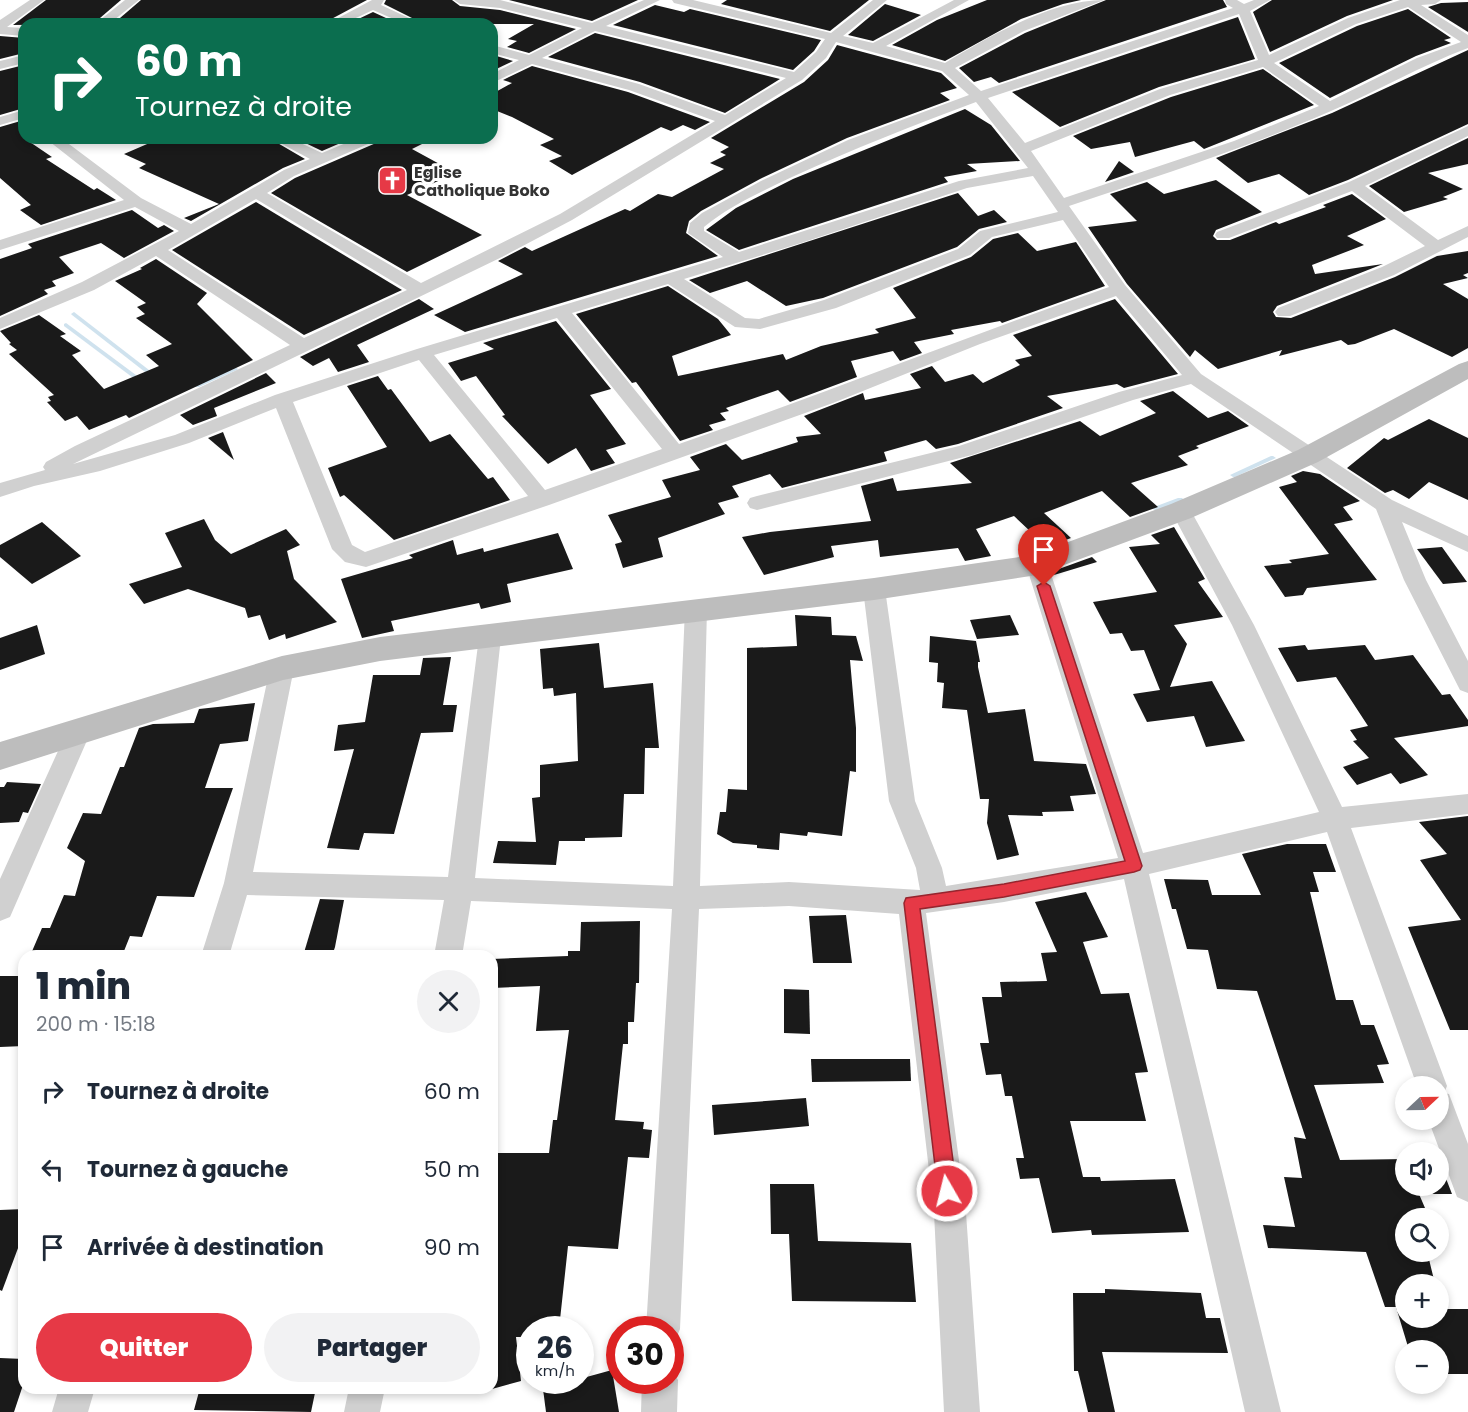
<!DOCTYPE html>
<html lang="fr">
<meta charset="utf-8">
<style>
:root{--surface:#fff;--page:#f2f2f3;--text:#1f2937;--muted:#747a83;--accent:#e63946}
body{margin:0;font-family:Poppins,sans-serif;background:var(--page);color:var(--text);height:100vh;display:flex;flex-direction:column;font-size:22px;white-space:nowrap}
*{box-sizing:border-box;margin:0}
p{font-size:20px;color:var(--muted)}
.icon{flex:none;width:33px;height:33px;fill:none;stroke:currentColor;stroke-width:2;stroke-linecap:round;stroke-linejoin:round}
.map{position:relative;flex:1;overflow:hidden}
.details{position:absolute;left:18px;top:950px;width:480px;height:444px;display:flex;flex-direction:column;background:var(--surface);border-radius:18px;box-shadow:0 3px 9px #0003}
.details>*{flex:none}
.guide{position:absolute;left:18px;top:18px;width:480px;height:126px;border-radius:18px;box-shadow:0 3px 9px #0003;background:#0b6e4f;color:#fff;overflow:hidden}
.needle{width:39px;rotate:68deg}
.fabs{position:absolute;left:1395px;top:1076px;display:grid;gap:12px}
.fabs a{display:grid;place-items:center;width:54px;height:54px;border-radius:50%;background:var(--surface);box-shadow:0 3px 9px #0003;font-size:30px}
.speed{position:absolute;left:516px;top:1316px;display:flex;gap:12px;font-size:30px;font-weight:700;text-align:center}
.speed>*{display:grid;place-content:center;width:78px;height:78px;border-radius:50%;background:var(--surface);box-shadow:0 3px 9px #0003;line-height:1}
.speed small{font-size:15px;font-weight:400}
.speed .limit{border:9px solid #d22;background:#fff;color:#111}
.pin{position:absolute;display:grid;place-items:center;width:51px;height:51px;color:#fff;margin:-62px -26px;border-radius:50% 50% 50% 0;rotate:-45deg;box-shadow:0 0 6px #0007}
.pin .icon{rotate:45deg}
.me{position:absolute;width:66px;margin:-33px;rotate:352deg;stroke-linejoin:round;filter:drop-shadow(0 0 4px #0008)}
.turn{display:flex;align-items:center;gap:21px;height:126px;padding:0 18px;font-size:27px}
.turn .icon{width:78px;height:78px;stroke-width:2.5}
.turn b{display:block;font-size:42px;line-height:51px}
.round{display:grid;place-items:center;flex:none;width:63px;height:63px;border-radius:32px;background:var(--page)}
.head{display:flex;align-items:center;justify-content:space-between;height:102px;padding:0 18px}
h1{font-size:36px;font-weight:800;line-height:45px}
.action{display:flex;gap:12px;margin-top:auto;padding:12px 18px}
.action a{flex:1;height:69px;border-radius:36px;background:var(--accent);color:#fff;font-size:24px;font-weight:800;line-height:69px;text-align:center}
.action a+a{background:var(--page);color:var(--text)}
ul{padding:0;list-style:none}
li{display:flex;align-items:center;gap:18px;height:78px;padding:0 18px}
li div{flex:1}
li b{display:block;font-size:22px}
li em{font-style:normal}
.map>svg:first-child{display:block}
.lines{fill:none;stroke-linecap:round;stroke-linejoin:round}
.stream{fill:#cfe2ee;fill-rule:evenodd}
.building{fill:#1a1a1a}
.street{fill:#d0d0d0;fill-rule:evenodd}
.secondary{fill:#bdbdbd;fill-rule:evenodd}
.route{fill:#e63946;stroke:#96252e;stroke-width:1.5}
.labels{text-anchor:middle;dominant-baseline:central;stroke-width:6;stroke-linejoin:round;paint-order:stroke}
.far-poi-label{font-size:16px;font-weight:bold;fill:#333;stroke:#fff;text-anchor:start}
</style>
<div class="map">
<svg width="1468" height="1412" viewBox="0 0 1468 1412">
<rect width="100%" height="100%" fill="#fff"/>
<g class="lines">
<g class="stream">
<path d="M74,312l84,65v2h-4l-82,-64 -1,-1z"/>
<path d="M66,323l78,58v2h-4l-76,-57v-2z"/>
<path d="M235,367l3,2 -1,1 -38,17h-4l-1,-1z"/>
<path d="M1271,456h2l3,2 -41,19h-2l-3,-2z"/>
<path d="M1178,498h4l2,2 -2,2 -22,9h-3l-4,-2 1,-2z"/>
<path d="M1059,543h6l1,2 -1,2 -43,14 -4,-3 1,-2z"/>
</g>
</g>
<g class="building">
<path d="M46,0h75l-28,24 -80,1z"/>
<path d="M141,0h226l-45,24h-209z"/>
<path d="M386,0h66l8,6 40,4 76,19 -47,24 -22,-6 10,-6 -9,-2 26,-15h-110l-40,-20z"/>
<path d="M509,0h129l-46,21z"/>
<path d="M727,0h142l-39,31 -109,-27z"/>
<path d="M987,0h94l-18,4 -42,15 -76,42 -53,-16 45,-25z"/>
<path d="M1106,0h117l4,7 -228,76 -8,-6 -17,5 -15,-14 66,-35z"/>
<path d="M1272,0h121l-46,16 -77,36 -17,-40z"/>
<path d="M1468,2v30l-40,-25 13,-4z"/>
<path d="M885,4l36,11 -48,26 -25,-6z"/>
<path d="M655,5l29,7 6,-3 131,31 -7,11 -21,19 -180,-45z"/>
<path d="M1408,9l43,29 -7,2 7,3 -35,13 -86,42 -51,-35 78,-37z"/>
<path d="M373,12l26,12h-19l-7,-3 -7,3h-18z"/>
<path d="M1238,17l17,42 -96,28 -99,40 -48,-35z"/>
<path d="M595,33l185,46 -55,34 -85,-31 -92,-25z"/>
<path d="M0,36l24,2v15l-24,6z"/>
<path d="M837,45l104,28 16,15 -17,5 10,7 -103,38 -87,41 -59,32 -12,10 -3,12 32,23 -253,76 -31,-17 89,-41 -25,-13 27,-14 7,4 93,-42 5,2 28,-17 14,3 52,-28 -14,-6 16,-8 -6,-3 9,-5 -18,-9 93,-56 24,-22z"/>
<path d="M1468,50v74l-120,56 -39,15 -30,-21 -31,9 -32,-25 116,-45z"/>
<path d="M493,55l20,6 -21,10z"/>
<path d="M24,65v43l-24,7v-44z"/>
<path d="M532,66l96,26 82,30 -15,8 -12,-5 -12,6 -10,-4 -89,48 -23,-14 13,-5 -22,-11 14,-6 -42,-22 -20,-8v-15l20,-11 -9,-3z"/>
<path d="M1263,69l51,36 -110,44 -10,-8 -59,16 -5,-15 -39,7 -18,-13 98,-39z"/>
<path d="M965,109l26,16 29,36 -53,3 10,7 -33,6 4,5 -209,68 -33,-20 30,-22 57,-29z"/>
<path d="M24,120v18l28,19 -6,2 48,31 3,-2 19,12 -75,25 -21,-15 11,-5 -31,-27v-51z"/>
<path d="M161,138h108l36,21 -22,9 -92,53 -7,-3 35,-14 -80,-36 7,-4 -22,-10z"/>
<path d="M295,138h57l-30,13z"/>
<path d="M379,138h55l-22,11 44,24 -49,22 75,40 -75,37 -136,-79 24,-15 81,-35z"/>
<path d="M1468,138v26l-40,9 35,16 -20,8 5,2 -44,13 -35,-26z"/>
<path d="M1119,161l15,11 -29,10z"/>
<path d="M1216,180l46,32 -46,18 -3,6 4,4h13l46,-18 3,2 47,-17 -3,-2 29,-11 34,25 -39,17 17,9 -52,20 3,9 68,-10 -106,42 -4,6 3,5 15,1 104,-41 42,-21 31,-5v22l-5,2 5,3 -25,6 25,15v49l-16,9 -58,-28 -39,15 -7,1 -7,-5 -62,16 3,-6 -64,19 -23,-19 -5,7 -63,-73 -39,-57 49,-6 -27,-27 37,-12 17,12z"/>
<path d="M958,193l20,23 16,-6 13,12 -28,7 -22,18 -134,51 -37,8 -39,-25 -37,12 -21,-13z"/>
<path d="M256,202l146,88 -98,45 -132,-85z"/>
<path d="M132,210l26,18 6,-3 10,6 -50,27 -23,-15 -42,14 15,16 -22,8 4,5 -12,4 4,4 -48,22v-57l32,-11 -4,-4z"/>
<path d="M1018,233l19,18 39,-9 29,44 -103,37 -2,-2 -49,9 3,4 -40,8 8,11 -22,8 -7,-10 -42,10 6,16 -67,25 -12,-12 -52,18 3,3 -9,2 6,7 -17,5 4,5 -33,11 -44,-59 -4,1 -56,-69 92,-28 50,33 13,16 -59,21 6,20 105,-22 3,6 35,-14 58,-13 -4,-4 41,-11 -23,-30 78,-31 22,-18z"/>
<path d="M156,259l51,34 -10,11 56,56 -124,58 -3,-3 -37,15 -12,-14 -12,5 -18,-19 4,-1 -3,-4 6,-2 -45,-41 8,-4 -8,-6 2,-1 -11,-12 39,-16 27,19 -6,2 21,15 -9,4 32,34 55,-23 -13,-11 26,-11 -36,-26 9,-4 -8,-7 9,-4 -31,-22 27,-12 -2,-1z"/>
<path d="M419,299l15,10 -77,36 12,17 -31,10 -9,-14 -16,8 -13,-9z"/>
<path d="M1115,299l63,75 -54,14 -7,-4 -70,12 16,12 -105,36 -22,5 -10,-9 -42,12 3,9 -105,27 -12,-14 -38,12 7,11 -21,6 7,11 -67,24 5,19 -40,11 -8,-24 7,-2 -14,-27 63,-18 -9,-17 38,-10 -10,-13 36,-13 16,16 56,-18 -2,-5 25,-3 -17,-18 59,-23 2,7 56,-12 -11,-14 22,-8 13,16 28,-8 10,9 37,-18 -5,-5 17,-4 -19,-21z"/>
<path d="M556,321l55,68 -21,6 36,49 -20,6 9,13 -24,8 -15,-23 -28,16 -46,-48 3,-1 -29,-39 -15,5 -13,-18 46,-14 -11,-6z"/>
<path d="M266,373l10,10 -62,25 3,8 -24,9 -13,-10z"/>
<path d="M378,376l10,14 3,-1 39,53 20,-8 38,45 5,-2 17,23 -116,40 -50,-45 -4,2 -12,-29 59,-21 -40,-61z"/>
<path d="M1173,391l35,27 20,-7 21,15 -53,20 3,2 -21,8 10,9 -57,18 27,24 -28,10 -28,-26 -58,22 27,25 -24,9 -33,-31 -38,13 15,27 -26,5 -7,-13 -78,9 -2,-17 -47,6 3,11 -70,18 -22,-38 28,-5 101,-11 -10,-35 32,-8 4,13 75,-8 -22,-20 130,-42 20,15 56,-23 -16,-12z"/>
<path d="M1429,419l39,19v62l-39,-18 -20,17 -16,-9 -8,3 -38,-25 37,-30 4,2z"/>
<path d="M223,432l11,28 -26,-22z"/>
<path d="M1303,471l17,3 40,27 -17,6 10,13 -19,4 43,56 -70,8 -4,7 -18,2 -21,-31 28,-3 -3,-3 40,-6 -50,-67 18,-5 -6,-6z"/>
<path d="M204,519l11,21 16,14 55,-25 14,16 -13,6 7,28 43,43 -51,17 -1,-5 -16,6 -9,-25 -12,3 -3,-10 -57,-19 -44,15 -15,-20 53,-17 -17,-34z"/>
<path d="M42,522l39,34 -49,28 -32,-27v-12z"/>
<path d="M1174,527l31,52 -7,3 25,35 -49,8 13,19 -17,43 42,-6 33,60 -39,6 -12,-31 -47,6 -14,-28 27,-4 -16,-40 -13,1 -9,-18 -12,1 -17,-32 64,-10 -28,-45 31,-3 -9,-9z"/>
<path d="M558,533l15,36 -66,15 4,18 -30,7 -2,-6 -88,18 3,10 -32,7 -21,-59 72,-21 -4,-3 44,-15 4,15 26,-7 1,4z"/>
<path d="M1442,547l25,35 -24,2 -26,-35z"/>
<path d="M1092,557l5,5 -43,13 2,-5z"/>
<path d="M795,615l36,2 1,18 24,1 7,25 -13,-1 6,68v44l-6,-1 -8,65 -34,-4 -1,4 -27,-3 -1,17 -22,-2v-3l-24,-2 -16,-9 3,-22h6l2,-23 19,1v-142l50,-2z"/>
<path d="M1010,615l9,20 -42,4 -7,-19z"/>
<path d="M37,625l8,29 -45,16v-32z"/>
<path d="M930,636l46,5 4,21h-2v5l10,46 37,-4 9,52 52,3 10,30 -26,2 4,15 -32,1 1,4 -35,-1 11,40 -22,5 -10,-37 2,-24h-9l-13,-89 -25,-2 2,-25 -7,-1 1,-19 -9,-1z"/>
<path d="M599,643l5,45 49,-5 6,65h-14l-1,46h-20l-2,43 -37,1v3h-26l-3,24 -63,-2 5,-22 38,1 -4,-44 8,-1v-32l38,-4 -2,-68 -22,3 -1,-8 -10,1 -3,-40z"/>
<path d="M1305,645l3,5 57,-5 10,15 38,-5 29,40 8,-1 18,26v6l-74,12 34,37 -28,9 -9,-11 -34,12 -14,-18 26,-9 -16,-17 4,-1 -7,-10 18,-4 -32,-49 -39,5 -19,-34z"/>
<path d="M451,657l-8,48h14l-4,27 -32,1 -27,101 -30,-1 -5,17 -32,-2 27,-99 -20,2 4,-26 27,-3 8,-47h47l3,-17z"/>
<path d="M255,703l-7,38 -28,3 -15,44h28l-39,109 -37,-1 -15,41 -12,-1 -8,20h-92l12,-28h8l14,-33 11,1 10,-35 -18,-13 16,-35 18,1 19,-47h4l15,-39 14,-4 41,-1 5,-14z"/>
<path d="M7,782l34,2 -13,29 -5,-1 -4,10 -19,1v-36h4z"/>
<path d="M1468,816v214h-18l-42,-103 53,-7 -41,-60 27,-6 -28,-32z"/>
<path d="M1287,844h39l10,28h-23l6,20h-9l26,108h17l8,25h13l15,39 -12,1 7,18 -70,2 26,75 66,-1v26h32v-22h2l12,31h-33l6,14 -9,1 2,9h-12v33h21l8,33h-29v33h32v-21l4,13h26v65h-30v-24h-29l-13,-43h-11l-19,-55 -98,-4 -5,-23 32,2 -11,-50 18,1 -8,-41 12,2 -49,-148 -40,-2 -9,-39 -21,-1 -11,-40h-4l-8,-30 44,1 4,15h49l-19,-41z"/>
<path d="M1086,892l22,45 -25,5 18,52 28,-1 19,79 -13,1 11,48h-76l13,56h17l1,4 74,-2 14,53 -97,3 -1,-5 -39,3 -13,-55 -19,1 -4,-21h8l-12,-62h-7l-4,-22 -15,1 -6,-32h9l-7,-46h20l-2,-15 47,-1 -6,-28 16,-1 -22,-50z"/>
<path d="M320,899l24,1 -9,47 -3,9h-29z"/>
<path d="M846,915l6,48h-39l-4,-47z"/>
<path d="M640,921l-1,62h-3l-2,39h-6v22h-5l-8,76 29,2 -1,7 9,1 -3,28 -21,-1 -10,92 -50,-3 -9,83h-29v8h-14l5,44 -29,8v-236h57l4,-33h4l12,-90 -33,1 4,-45 -48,2v-29l76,-3v-5h12l1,-29z"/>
<path d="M0,976h24v70l-24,1z"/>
<path d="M784,989l25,1 1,44 -26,-1z"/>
<path d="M811,1059h99l1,22 -99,1z"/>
<path d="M806,1098l3,28 -95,9 -2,-30z"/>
<path d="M770,1184h44l4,57 93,2 5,59 -124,-1 -3,-67h-18z"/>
<path d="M24,1209v23l-22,59 -2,-1v-80z"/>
<path d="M1105,1289l96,4 5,25h14l8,35 -126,-1 13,60h-27l-10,-41h-4l-1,-78h32z"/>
<path d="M0,1358l24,1v23l-10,30h-14z"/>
<path d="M612,1370l7,42h-73l-3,-23z"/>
<path d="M200,1388h116l-5,24 -117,-2z"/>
</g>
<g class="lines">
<g class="street">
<path d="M30,0h14l-37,27 17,1v8l-24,-2v-14z"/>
<path d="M125,0h14l-30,24h-14z"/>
<path d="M372,0h12l-3,5 41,19h-17l-32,-14 -30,14h-16z"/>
<path d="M454,0h46l92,23 52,-23h16l-54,26 188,46 22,-20 9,-13 -151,-36 -2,-3h21l138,33 42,-33h14l-44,36 30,7 81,-43h15l-83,46 59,17c44,-27 107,-63 159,-63l-80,31 -69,37 26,23 252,-83 -7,-4 -1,-4h12l7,4 10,-4h16l-20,11 19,44 79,-37 52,-18h41l-6,4 -14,1 47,30v13c-48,18 -90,43 -137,63 -85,37 -174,65 -262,95l56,79 76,89 191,126 76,36v16l-66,-30 24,58 42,81v32l-8,-3 -56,-110 -28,-71 -185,-125 -58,16 -161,55 -215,55 -7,-2 -3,-5 3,-5 7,-2 202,-50 160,-54 63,-17 -66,-79 -136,48 -147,59 -284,102 -183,62 -21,-5 -13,-13 -56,-141 -87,35 -89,28 -66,15 -34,11v-14l45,-13 -2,-3 3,-5 29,-16 215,-101 -134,-89 -62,34 -94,39v-11l82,-36 97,-51 -44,-24 -135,43v-10l124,-40 -79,-62h16l80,60 50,26 93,-54 26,-11 -39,-21h19l32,15 36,-15h19l-2,3 -81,35 -27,17 154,90 139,-69 155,-93 -86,-31 -97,-26 -40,19v-9l27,-14 -27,-7v-8l37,10 53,-27 -82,-20 -40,-4zM1408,7l53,35 -44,16 -87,43 -56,-38 82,-39zM1239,14l19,46 -98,29 -135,54 -37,-45zM595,31l191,47 -61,37 -86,-31 -97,-26zM836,42l106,29 27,24 -121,45 -87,41 -59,32 -12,10 -2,10 35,24 -306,92 -142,46 -100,40 -102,29 429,-207 70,-37 230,-140 24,-22zM1263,67l56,39 -85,35 -170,57 -33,-47 139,-56zM976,102l52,66 -69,13 -220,71 -35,-21v-4c25,-21 59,-36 88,-50 61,-28 122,-52 184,-75zM1033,176l25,36 -78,19 -22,18 -134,51 -65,19 -14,-1 -61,-39 117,-36 166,-55zM256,199l151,91 -103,48 -136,-88zM1063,220l46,67c-144,50 -286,107 -430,157l-107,-131 96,-29 67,43 25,2 76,-21 134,-53 22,-18zM557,318l105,131 -117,41 -111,-135zM419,360l109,136 -163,56 -13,-7 -59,-143z"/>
<path d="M24,55v8l-24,6v-8z"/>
<path d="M24,110v8l-24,7v-8z"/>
<path d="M1468,126v10l-103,50 73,54 30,-14v11l-74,38 -104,41h-12l-3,-4 3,-4 104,-41 43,-21 -73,-55 -123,47h-12l-2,-3 2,-3 132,-50z"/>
<path d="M1181,504l7,2 3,5 63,114 88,182 126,-13v20l-117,14 96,258 -3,7 5,1 19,50v58l-11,-5 -29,-78h10v-33h-21l-90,-254 -178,42 132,538h-36l-121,-533 -120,23 -78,11 40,300 14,199h-36l-10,-199 -35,-299 -110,-8 -90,3 -19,420 -5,12 -5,2v-14h-24l26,-420 -201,-8 -9,55h-28l10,-56 -197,-5 -18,61h-28l23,-73 46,-215 4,-6 8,-3 8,3 4,6 -41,204 195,5 31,-240 3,-6 8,-2 8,2 3,6 -26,241 198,8 12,-277 3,-6 8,-2 8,2 3,6 -7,277 89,-4 131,8 -4,-22 -27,-67 -26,-212 3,-5 8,-3 8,3 3,5 30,212 27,67 4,18 172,-28 -92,-293 3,-5 8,-2 8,2 3,5 95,288 176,-41 -87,-187 -61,-114 3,-5z"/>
<path d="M80,720l9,2 3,7 -82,188 -10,4v-42l68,-150 3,-7z"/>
<path d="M670,1367l8,13 -1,32h-36l1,-32h28z"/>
<path d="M59,1388h36l-7,24h-36z"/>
<path d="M349,1388h36l-5,24h-36z"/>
</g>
<path class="secondary" d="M1468,361v18l-150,83 -127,56 -154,57 -163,25 -494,61 -97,19 -283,90v-28l282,-86 98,-19 494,-59 159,-23 138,-51 127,-54 161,-86z"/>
</g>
<path class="route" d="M1044,582l6,4 92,280 -2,4 -6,2 -130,25 -84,12 37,282 -3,7 -7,2 -6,-2 -3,-7 -34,-288 2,-5 98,-14 121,-23 -88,-275z"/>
<defs>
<symbol id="church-square" viewBox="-11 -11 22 22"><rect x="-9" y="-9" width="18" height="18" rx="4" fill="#e63946" stroke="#fff"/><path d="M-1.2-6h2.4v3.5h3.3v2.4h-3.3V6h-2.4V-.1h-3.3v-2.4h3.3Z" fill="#fff"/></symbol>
</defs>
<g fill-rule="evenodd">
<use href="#church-square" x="376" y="164" width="33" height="33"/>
</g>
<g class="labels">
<g class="far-poi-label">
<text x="414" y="172">Eglise<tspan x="414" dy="18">Catholique Boko</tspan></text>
</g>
</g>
</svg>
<div class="fabs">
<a><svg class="needle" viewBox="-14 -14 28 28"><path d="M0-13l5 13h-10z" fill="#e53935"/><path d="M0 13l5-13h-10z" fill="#747a83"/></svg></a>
<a><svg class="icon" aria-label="sound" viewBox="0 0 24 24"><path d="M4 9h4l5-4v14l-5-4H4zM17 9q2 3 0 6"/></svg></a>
<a><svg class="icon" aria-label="search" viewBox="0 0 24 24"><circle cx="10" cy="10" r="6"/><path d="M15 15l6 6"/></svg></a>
<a>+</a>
<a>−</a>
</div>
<div class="speed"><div>26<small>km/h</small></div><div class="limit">30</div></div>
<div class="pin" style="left:1044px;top:586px;background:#d93025"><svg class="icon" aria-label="arrive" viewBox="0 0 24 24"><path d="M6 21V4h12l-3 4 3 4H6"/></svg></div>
<svg class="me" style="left:947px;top:1191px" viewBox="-20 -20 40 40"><circle r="17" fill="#e63946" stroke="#fff" stroke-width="3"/><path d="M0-11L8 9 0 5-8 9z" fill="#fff"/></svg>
<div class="guide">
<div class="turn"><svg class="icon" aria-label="right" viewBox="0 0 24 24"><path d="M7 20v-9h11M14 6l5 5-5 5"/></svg><div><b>60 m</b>Tournez à droite</div></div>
</div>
<section class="details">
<div class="head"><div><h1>1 min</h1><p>200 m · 15:18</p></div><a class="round"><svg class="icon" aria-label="close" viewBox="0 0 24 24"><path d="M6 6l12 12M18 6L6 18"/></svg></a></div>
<ul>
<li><svg class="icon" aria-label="right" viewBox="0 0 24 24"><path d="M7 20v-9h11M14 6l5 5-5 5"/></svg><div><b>Tournez à droite</b></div><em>60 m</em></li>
<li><svg class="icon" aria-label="left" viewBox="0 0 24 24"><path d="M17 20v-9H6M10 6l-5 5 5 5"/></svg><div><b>Tournez à gauche</b></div><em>50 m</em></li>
<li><svg class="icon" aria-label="arrive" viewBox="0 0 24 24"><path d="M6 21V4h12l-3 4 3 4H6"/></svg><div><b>Arrivée à destination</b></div><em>90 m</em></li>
</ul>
<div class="action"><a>Quitter</a><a>Partager</a></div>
</section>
</div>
